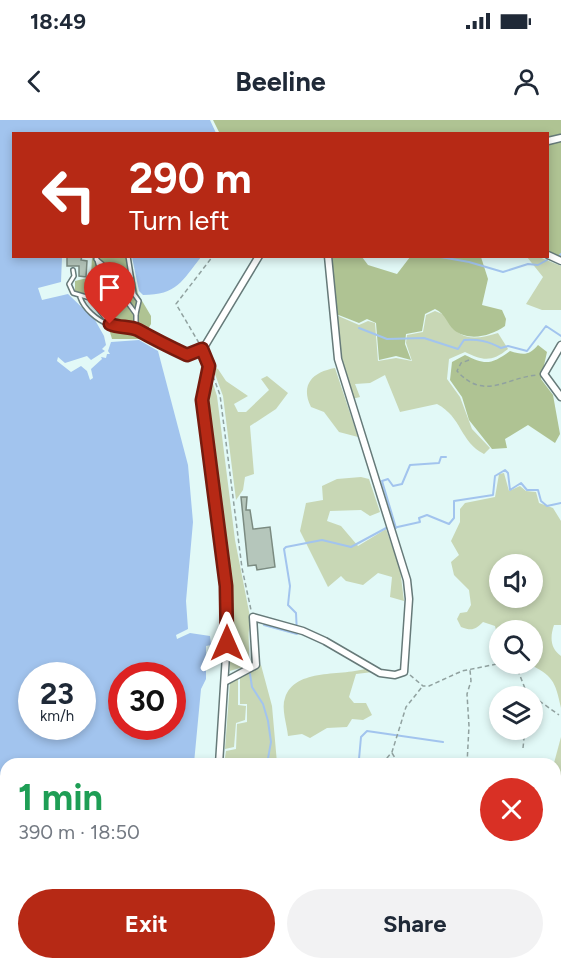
<!DOCTYPE html>
<meta charset="utf-8">
<style>
:root{--surface:#fff;--page:#f2f2f3;--text:#1f2937;--muted:#747a83;--accent:#b62915}
body{margin:0;font-family:Figtree,sans-serif;background:var(--page);color:var(--text);height:100vh;display:flex;flex-direction:column;font-size:22px;white-space:nowrap}
*{box-sizing:border-box;margin:0}
p{font-size:20px;color:var(--muted)}
.icon{flex:none;width:33px;height:33px;fill:none;stroke:currentColor;stroke-width:2;stroke-linecap:round;stroke-linejoin:round}
.map{position:relative;flex:1;overflow:hidden}
.sheet{position:absolute;left:0px;top:638px;width:561px;height:212px;display:flex;flex-direction:column;background:var(--surface);border-radius:18px 18px 0 0;box-shadow:0 3px 9px #0003}
.sheet>*{flex:none}
.top-card{position:absolute;left:12px;top:12px;width:537px;height:126px;border-radius:0px;box-shadow:0 3px 9px #0003;background:#b62915;color:#fff;overflow:hidden}
.fabs{position:absolute;left:489px;top:434px;display:grid;gap:12px}
.fabs a{display:grid;place-items:center;width:54px;height:54px;border-radius:50%;background:var(--surface);box-shadow:0 3px 9px #0003;font-size:30px}
.speed{position:absolute;left:18px;top:542px;display:flex;gap:12px;font-size:30px;font-weight:700;text-align:center}
.speed>*{display:grid;place-content:center;width:78px;height:78px;border-radius:50%;background:var(--surface);box-shadow:0 3px 9px #0003;line-height:1}
.speed small{font-size:15px;font-weight:400}
.speed .limit{border:9px solid #d22;background:#fff;color:#111}
.pin{position:absolute;display:grid;place-items:center;width:51px;height:51px;color:#fff;margin:-62px -26px;border-radius:50% 50% 50% 0;rotate:-45deg;box-shadow:0 0 6px #0007}
.pin .icon{rotate:45deg}
.me{position:absolute;width:66px;margin:-33px;rotate:0deg;stroke-linejoin:round;filter:drop-shadow(0 0 4px #0008)}
.turn{display:flex;align-items:center;gap:21px;height:126px;padding:0 18px;font-size:27px}
.turn .icon{width:78px;height:78px;stroke-width:2.5}
.turn b{display:block;font-size:42px;line-height:51px}
.round{display:grid;place-items:center;flex:none;width:63px;height:63px;border-radius:32px;background:var(--page)}
.head{display:flex;align-items:center;justify-content:space-between;height:102px;padding:0 18px}
h1{font-size:36px;font-weight:700;line-height:45px;color:#1e9e55}
.button{display:flex;gap:12px;margin-top:auto;padding:12px 18px}
.button a{flex:1;height:69px;border-radius:36px;background:var(--accent);color:#fff;font-size:24px;font-weight:700;line-height:69px;text-align:center}
.button a+a{background:var(--page);color:var(--text)}
.status{display:flex;justify-content:space-between;align-items:center;height:42px;padding:0 30px;background:var(--surface);direction:ltr}
.status svg{height:16px;fill:currentColor}
header{display:flex;justify-content:space-between;align-items:center;height:78px;padding:0 18px;background:var(--surface);font-size:27px;font-weight:700}
.map>svg:first-child{display:block}
.green{fill:#c8d7b5;fill-rule:evenodd}
.forest{fill:#afc393}
.water{fill:#a2c4ee;fill-rule:evenodd}
.lines{fill:none;stroke-linecap:round;stroke-linejoin:round}
.stream{stroke:#a2c4ee;stroke-width:2}
.building{fill:#b5c6bb;stroke:#7b8b81;stroke-width:1.5}
.lane-casing{stroke:#667a79;stroke-width:6}
.street-casing{stroke:#667a79;stroke-width:9}
.secondary-casing{stroke:#667a79;stroke-width:11}
.path{stroke:#90a19f;stroke-width:1.5;stroke-dasharray:4.5 3;stroke-linecap:butt}
.lane{stroke:#fff;stroke-width:3}
.street{stroke:#fff;stroke-width:6}
.secondary{stroke:#fff;stroke-width:8}
.route-casing{stroke:#761b0e;stroke-width:15}
.route{stroke:#b62915;stroke-width:10}
</style>
<div class="status"><b>18:49</b><svg viewBox="0 0 49 12"><path d="M0 12V9h3v3zM5 12V6h3v6zM10 12V3h3v9zM15 12V0h3v12zM26 1h20v11H26zM47 4h2v5h-2z"/></svg></div>
<header><svg class="icon" aria-label="back" viewBox="0 0 24 24"><path d="M15 5l-7 7 7 7"/></svg>Beeline<svg class="icon" aria-label="person" viewBox="0 0 24 24"><circle cx="12" cy="8" r="4"/><path d="M4 21q1-7 8-7t8 7"/></svg></header>
<div class="map">
<svg width="561" height="848" viewBox="0 0 561 848">
<rect width="100%" height="100%" fill="#e2f9f7"/>
<g class="green">
<path d="M527,137h12l22,9v44h-19l-16,-6 17,-27z"/>
<path d="M435,191l10,4c11,25 28,26 53,18l10,16c-16,13 -25,12 -43,3l-16,7 -2,20 13,18 12,32 18,19 -6,6c-24,-12 -22,-37 -47,-50l-37,8 -15,-37 -15,8 -15,1 5,13 -8,2 -12,-43 -4,-41 23,10 9,-4 7,2 3,38 18,-3 16,3 -6,-18 1,-8 16,-3 3,-17z"/>
<path d="M212,246l6,3 8,12 22,15 -14,8 4,8h8l23,-22 -8,-11 6,-3 21,17 -12,16 -26,17 4,48 -9,3 -2,13 -7,10 -13,-104z"/>
<path d="M335,248l23,69 -19,-5 -15,-20 -13,-5c-11,-23 2,-35 24,-39z"/>
<path d="M210,254l7,22 18,144 16,82c-6,15 2,30 -5,44l-16,5 -1,-82 -23,-187z"/>
<path d="M504,353l5,18 11,-5 6,5 10,1 3,11 14,5 8,13v104h-7c-4,12 -4,23 7,31v52c-6,-28 -8,-32 -34,-45h5v-33h-32l-1,12 -4,-16 -12,-4c-8,8 -11,9 -22,5l-4,-8 3,-6 7,-1 4,-7 -2,-15 -15,-15 -3,-13 8,-7 -8,-14 9,-19v-13l5,-6 30,-6 4,-23zM500,444h32v33h-32z"/>
<path d="M361,357l8,2 11,33 -10,4 -9,-6 -31,1 -3,10 14,5 17,20 28,-17 14,40 4,32 -14,-4 2,-20 -14,-4 -15,12 -17,-4 -5,-5 -13,11 -28,-56 6,-28 17,-3 -1,-14 15,-7z"/>
<path d="M261,545l11,41 5,57 -53,1 2,-13 10,-2 1,-25 10,-2v-18h-7v-27z"/>
<path d="M368,548l5,4 -17,2 -7,23 5,6h12l6,12 -9,5 -11,-1 -5,8 -20,1 -17,10 -8,-4 -14,2c-1,-11 -7,-28 -3,-38 10,-31 58,-21 83,-30z"/>
<path d="M238,558v27l8,1 -1,14 -9,3 -2,24 -9,2 5,-67z"/>
<path d="M561,617v100l-6,-4 -1,-70z"/>
</g>
<g class="forest">
<path d="M213,0h348v14l-13,3v-3h-328z"/>
<path d="M561,21v117l-13,-6v-108z"/>
<path d="M92,137h38l8,37 13,22v8l-9,15h-30l-3,-10 4,-10 -2,-8 -18,-20 -14,3 -4,-3v-10l16,-4z"/>
<path d="M332,137h30l6,8 29,9 13,-17h71l7,22 -6,26 20,5 4,9 -1,7c-14,10 -36,16 -51,4 -8,-7 -7,-15 -19,-21l-10,5 -3,17 -16,3 -1,10 6,16 -15,-4 -17,4 -3,-37 -9,-4 -8,4 -23,-9z"/>
<path d="M538,225l9,7 -6,27 12,16 7,39 -5,9 -27,-18 -23,14 2,9 -15,1 -23,-29 -7,-23 -12,-17 2,-18 13,-7c20,10 26,10 45,-4 13,4 19,5 28,-6z"/>
</g>
<g class="water">
<path d="M0,0h210l6,13 -202,1v122l48,1 -1,25 -23,6 4,12 26,-6 27,26 9,16 2,9 -4,4 3,2 -14,9 -4,-4 -22,7 -7,-6 -1,4 14,11 10,-6 6,5 3,9 3,-2 -2,-9 11,-10 -1,-2 5,1 1,-4h3l-2,-3 3,-9 28,-2 19,11 30,114 5,57 -7,79 2,28 -12,6 1,4 13,-6 20,3 1,9 -5,1v33l-5,10 -7,74 -188,1v199h43l3,5h-52zM32,555h50v51h-50zM122,555h50v51h-50z"/>
<path d="M132,137h69c-19,24 -24,38 -58,38l-4,-4z"/>
</g>
<g class="lines">
<g class="stream">
<path d="M560,135l1,-1"/>
<path d="M435,136l34,6 34,10 25,-8 10,1 9,-5"/>
<path d="M359,208l28,11 37,-1 34,11 6,-9c14,-1 24,1 37,8l7,-2 19,5 19,-25 15,10"/>
<path d="M393,408l27,-6 -1,-4 8,-3 22,9 5,-6v-17l39,-6 2,-19 10,-6 3,3 2,17 11,-7 6,7h11l3,11 6,5 14,-3"/>
<path d="M396,408l-14,-47 6,-2 5,7 9,-2 8,-19 29,-2 2,-6h5"/>
<path d="M264,505l33,9 -1,-21 -8,-8 2,-19 -6,-37 2,-2 36,-7 29,7 37,-20"/>
<path d="M250,554l2,13 11,17 5,17 3,21 -4,22"/>
<path d="M305,640l5,4"/>
<path d="M351,644l8,-5 2,-22 6,-6 76,11"/>
<path d="M555,714l6,4"/>
</g>
</g>
<g class="building">
<path d="M67,136h15l-1,4 6,1 -1,16 -7,-1v-10h-12z"/>
<path d="M241,377h6l-1,13h4l3,19 17,-2 5,40 -18,3 -1,-5 -8,1z"/>
</g>
<g class="lines">
<defs>
<g id="lane">
<path d="M96,136l5,19 9,3 26,36v14"/>
<path d="M128,136l6,38 5,7 -3,13"/>
<path d="M96,139l6,5 7,12"/>
<path d="M73,150l1,6 -5,8 4,9 17,5 20,26 8,4h18l13,10 38,17 16,-6"/>
<path d="M80,177c4,12 17,23 28,27"/>
</g>
<g id="street">
<path d="M548,21l13,-3"/>
<path d="M548,135l13,6"/>
<path d="M561,225l-17,29 17,23"/>
<path d="M226,561l30,-16 -3,-48 50,14 22,10 55,32 15,2 9,-3 5,-73 -2,-19 -69,-221 -10,-103"/>
<path d="M219,644l9,-140 -2,-38 -24,-186 7,-34 -6,-17 56,-93"/>
<path d="M555,838l6,3"/>
<path d="M189,848l1,-5"/>
</g>
<g id="secondary">
<path d="M555,803h6"/>
<path d="M344,848l6,-5"/>
</g>
</defs>
<use href="#lane" class="lane-casing"/>
<use href="#street" class="street-casing"/>
<use href="#secondary" class="secondary-casing"/>
<g class="path">
<path d="M199,223l-23,-39 37,-48"/>
<path d="M469,240l-8,3 -4,8c27,30 48,7 80,4"/>
<path d="M213,256l7,19 22,173 9,42"/>
<path d="M515,543l13,33"/>
<path d="M410,555l13,11h6l33,-15 40,-8"/>
<path d="M532,580h6l21,15"/>
<path d="M523,628l2,-19"/>
<path d="M392,633l5,8 25,3"/>
<path d="M382,644l10,-12 14,-45 16,-20"/>
<path d="M467,644l2,-38 -2,-32 4,-13 -1,-11"/>
<path d="M0,806l6,-2"/>
<path d="M84,843l4,5"/>
<path d="M203,843l13,5"/>
<path d="M316,843l5,5"/>
<path d="M253,848l1,-5"/>
</g>
<use href="#lane" class="lane"/>
<use href="#street" class="street"/>
<use href="#secondary" class="secondary"/>
</g>
<g class="lines">
<defs>
<path id="route" d="M110,204c9,4 21,2 28,6 16,9 32,17 49,25l15,-6 7,17 -7,34 24,186 1,57"/>
</defs>
<use href="#route" class="route-casing"/>
<use href="#route" class="route"/>
</g>
</svg>
<div class="fabs">
<a><svg class="icon" aria-label="sound" viewBox="0 0 24 24"><path d="M4 9h4l5-4v14l-5-4H4zM17 9q2 3 0 6"/></svg></a>
<a><svg class="icon" aria-label="search" viewBox="0 0 24 24"><circle cx="10" cy="10" r="6"/><path d="M15 15l6 6"/></svg></a>
<a><svg class="icon" aria-label="layers" viewBox="0 0 24 24"><path d="M12 4l9 5-9 5-9-5zM3 14l9 5 9-5"/></svg></a>
</div>
<div class="speed"><div>23<small>km/h</small></div><div class="limit">30</div></div>
<div class="pin" style="left:110px;top:204px;background:#d93025"><svg class="icon" aria-label="arrive" viewBox="0 0 24 24"><path d="M6 21V4h12l-3 4 3 4H6"/></svg></div>
<svg class="me" style="left:227px;top:523px" viewBox="-20 -20 40 40"><path d="M0-17L14 15 0 8-14 15z" fill="#b62915" stroke="#fff" stroke-width="4"/></svg>
<div class="top-card">
<div class="turn"><svg class="icon" aria-label="left" viewBox="0 0 24 24"><path d="M17 20v-9H6M10 6l-5 5 5 5"/></svg><div><b>290 m</b>Turn left</div></div>
</div>
<section class="sheet">
<div class="head"><div><h1>1 min</h1><p>390 m · 18:50</p></div><a class="round" style="background:#d93025;color:#fff"><svg class="icon" aria-label="close" viewBox="0 0 24 24"><path d="M6 6l12 12M18 6L6 18"/></svg></a></div>
<div class="button"><a>Exit</a><a>Share</a></div>
</section>
</div>
